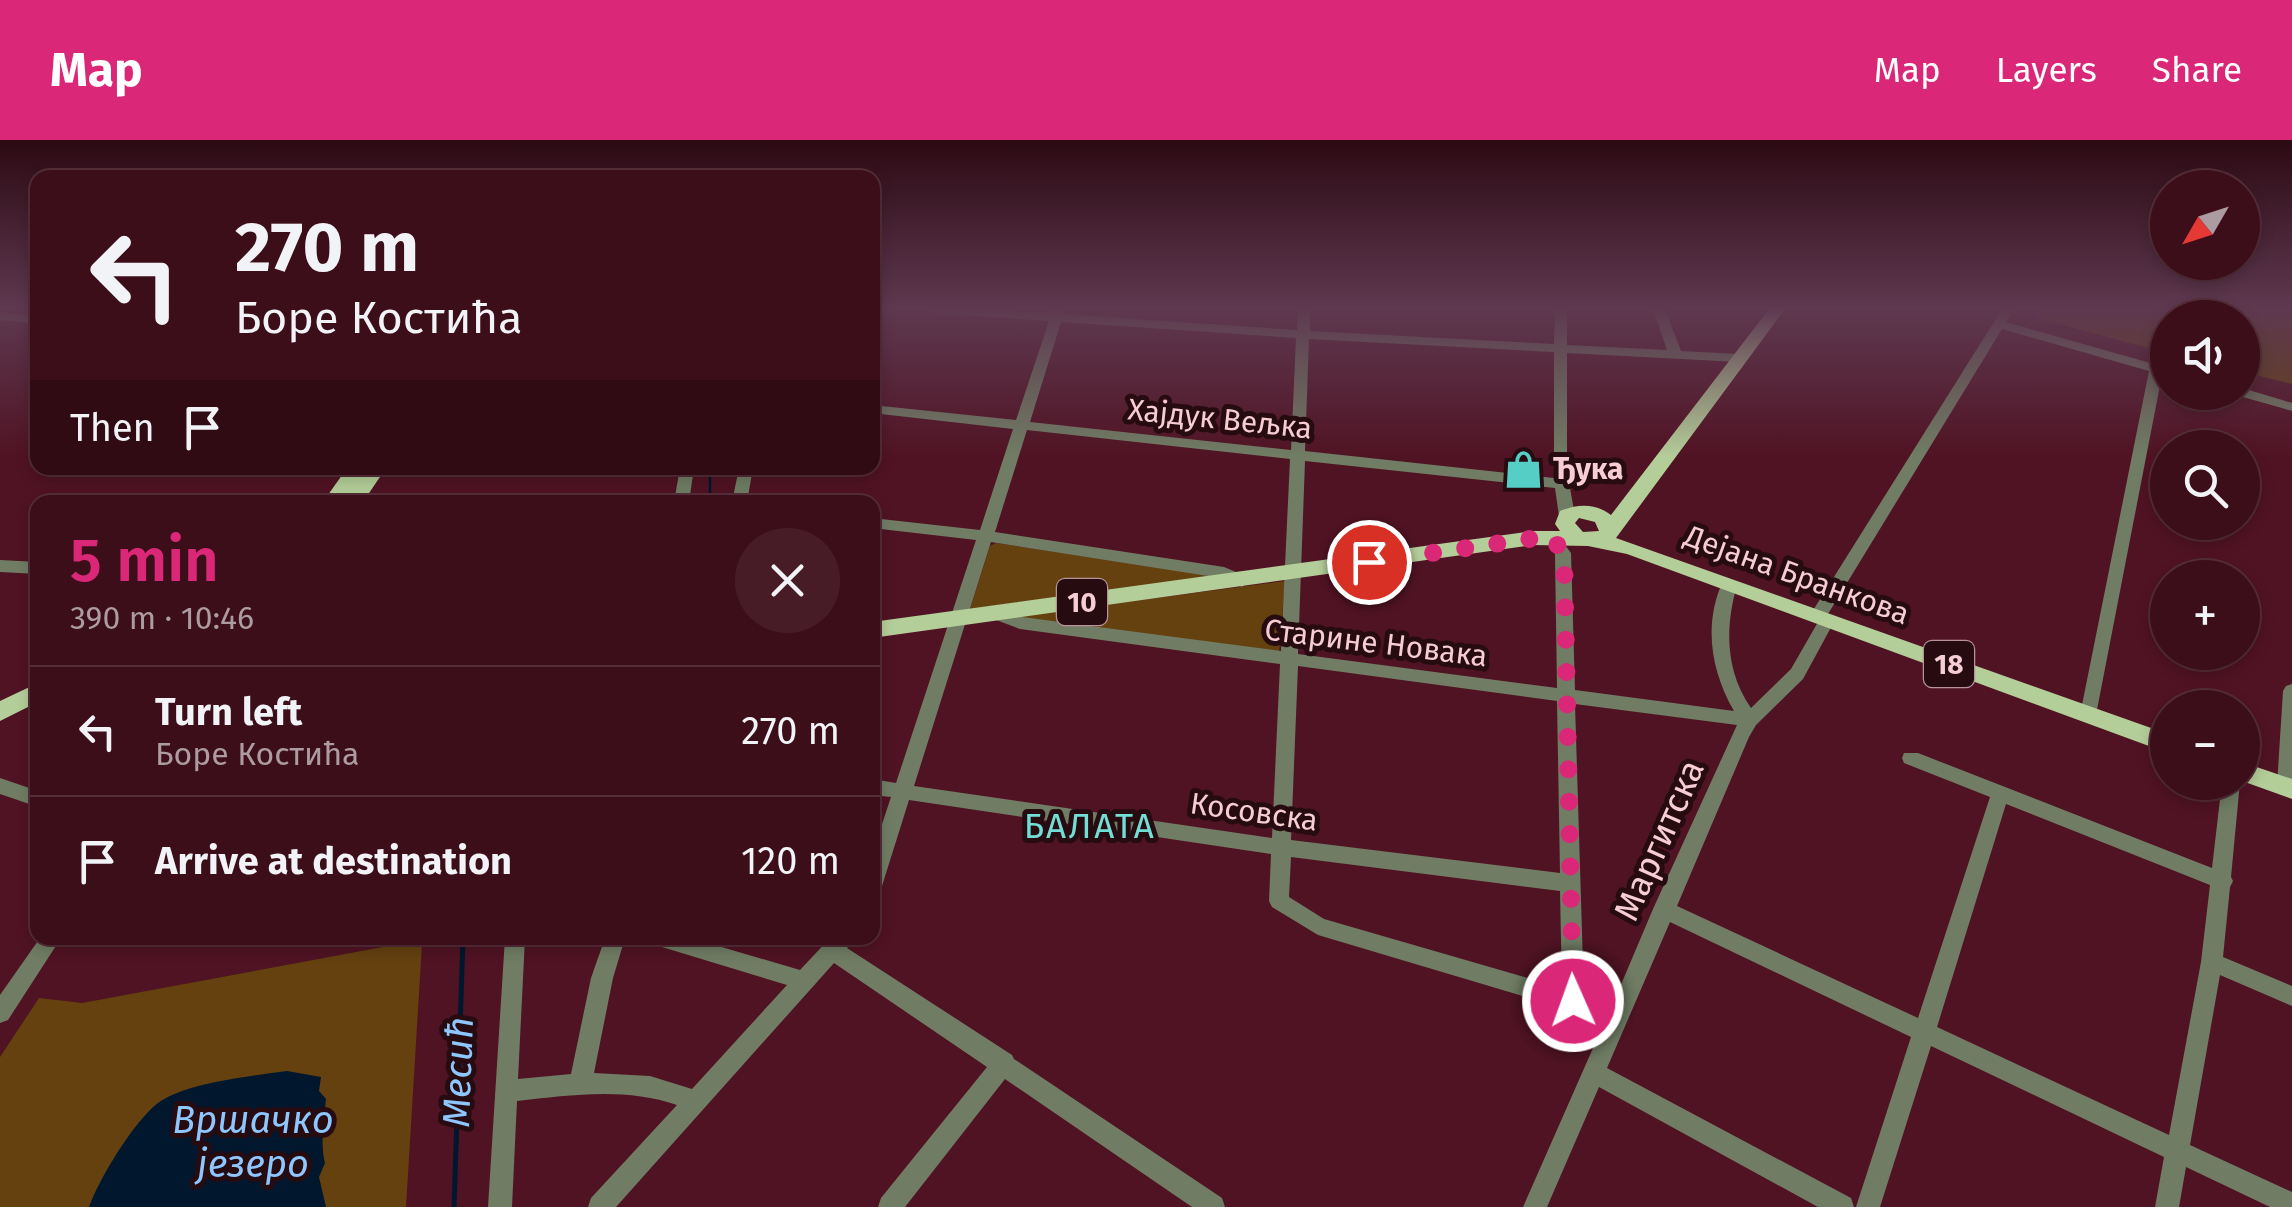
<!DOCTYPE html>
<meta charset="utf-8">
<style>
:root{--surface:#3c0e1a;--page:#471c27;--text:#f1f3f6;--muted:#ac9ca2;--line:#552e39;--accent:#db2777}
body{margin:0;font-family:"Fira Sans",sans-serif;background:var(--page);color:var(--text);height:100vh;display:flex;flex-direction:column;font-size:38px;white-space:nowrap}
*{box-sizing:border-box;margin:0}
p{font-size:32px;color:var(--muted)}
.icon{flex:none;width:55px;height:55px;fill:none;stroke:currentColor;stroke-width:2;stroke-linecap:round;stroke-linejoin:round}
.map{position:relative;flex:1;overflow:hidden}
.panel{position:absolute;left:30px;top:355px;width:850px;height:450px;display:flex;flex-direction:column;background:var(--surface);border-radius:20px;box-shadow:0 5px 15px #0003,0 0 0 2px var(--line)}
.panel>*{flex:none}
.top-card{position:absolute;left:30px;top:30px;width:850px;height:305px;border-radius:20px;box-shadow:0 5px 15px #0003,0 0 0 2px var(--line);background:#3c0e1a;color:var(--text);overflow:hidden}
.needle{width:65px;rotate:231deg}
.tools{position:absolute;left:2150px;top:30px;display:grid;gap:20px}
.tools a{display:grid;place-items:center;width:110px;height:110px;border-radius:50%;background:var(--surface);box-shadow:0 5px 15px #0003,0 0 0 2px var(--line);font-size:50px}
.pin{position:absolute;display:grid;place-items:center;width:85px;height:85px;color:#fff;margin:-42px;border:5px solid #fff;border-radius:50%;box-shadow:0 2px 10px #0007}
.me{position:absolute;width:110px;margin:-55px;rotate:358deg;stroke-linejoin:round;filter:drop-shadow(0 0 8px #0008)}
.turn{display:flex;align-items:center;gap:35px;height:210px;padding:0 40px;font-size:45px}
.turn .icon{width:130px;height:130px;stroke-width:2.5}
.turn b{display:block;font-size:70px;line-height:85px}
.then{display:flex;align-items:center;height:95px;padding:0 40px;background:#0003;gap:20px;font-size:38px}
.round{display:grid;place-items:center;flex:none;width:105px;height:105px;border-radius:52px;background:var(--page)}
.head{display:flex;align-items:center;justify-content:space-between;height:170px;padding:0 40px}
h1{font-size:60px;font-weight:600;line-height:75px;color:var(--accent)}
ul{padding:0;list-style:none}
li{display:flex;align-items:center;gap:30px;height:130px;padding:0 40px;border-top:2px solid var(--line)}
li div{flex:1}
li b{display:block;font-size:38px}
li em{font-style:normal}
header{display:flex;align-items:center;gap:60px;box-sizing:border-box;height:140px;padding:0 50px;background:var(--accent);color:#fff}
header strong{font-size:48px}
nav{display:flex;gap:55px;margin-inline-start:auto;font-size:35px}
.map>svg:first-child{display:block}
.green{fill:#654110}
.water{fill:#01172d}
.lines{fill:none;stroke-linecap:round;stroke-linejoin:round}
.stream-far1{stroke:#01172d;stroke-width:2.5}
.stream{stroke:#01172d;stroke-width:5}
.minor{fill:#707d64;fill-rule:evenodd}
.major{fill:#b4ce99;fill-rule:evenodd}
.route{stroke:#db2777;stroke-width:18;stroke-dasharray:0 32.4}
.labels{text-anchor:middle;dominant-baseline:central;stroke-width:10;stroke-linejoin:round;paint-order:stroke}
.shield{fill:#260b11;stroke:#b79399;stroke-width:2.5}
.shield-label{font-size:28px;font-weight:bold;fill:#f5cdd3}
.street-label{font-size:30px;fill:#f5cdd3;stroke:#260b11}
.poi-label{font-size:30px;font-weight:bold;fill:#f5cdd3;stroke:#260b11;text-anchor:start}
.quarter-label{font-size:35px;letter-spacing:2.5px;fill:#73ded6;stroke:#260b11}
.near-street-label{font-size:35px;fill:#f5cdd3;stroke:#260b11}
.near-water-label{font-size:38px;font-style:italic;fill:#8ec6fd;stroke:#260b11}
</style>
<header>
<strong>Map</strong>
<nav><a>Map</a><a>Layers</a><a>Share</a></nav>
</header>
<div class="map">
<svg width="2292" height="1067" viewBox="0 0 2292 1067">
<rect width="100%" height="100%" fill="#501323"/>
<g class="green">
<path d="M2041,169h251v75l-49,-12 -1,-54h-74l-1,35 -130,-35z"/>
<path d="M996,403l221,33 -247,33 20,-63z"/>
<path d="M1285,441l-6,72 -257,-32 -2,-5z"/>
<path d="M422,804l-16,263h-406v-150l39,-59 43,5 301,-56z"/>
</g>
<path class="water" d="M287,931l34,6 -2,14 7,8c-2,17 -6,48 -1,64l-6,14 7,30h-237c10,-28 45,-86 69,-104 29,-21 94,-27 129,-32z"/>
<g class="lines">
<path class="stream-far1" d="M710,328v34"/>
<path class="stream" d="M454,1067l9,-269"/>
<g class="minor">
<path d="M929,169l122,4 2,-4h12l-1,5 233,16 1,-21h12v22l244,13 1,-35h12v36l100,5 -14,-41h12l16,42 58,3 7,4 -7,4 -172,-9v118l8,45 -3,4 -5,1 -8,-5 -4,-28 -250,-27 -7,193 259,34 -2,-134 -13,-17 8,-5 6,1 15,20 4,137 159,21c-23,-40 -31,-87 -11,-130l6,-2 8,6c-12,42 -12,86 14,123l40,-39 27,-47 -8,-6 2,-4 190,-303h12l-8,13 162,46v8l-6,-1 -67,345h-12l-3,-5 69,-344 -147,-42 -174,285 7,6 -32,59 -47,46 -7,12 -72,169 241,112 72,-221 -86,-34 -2,-5 2,-5h14l294,115 10,-86h18l-9,95 2,4 -3,6 -7,70 69,29v20l-72,-31 -30,170 102,47v15h-22l-84,-40 -7,40h-24l9,-50 -233,-111 -51,161h-24l55,-170 -241,-115 -63,146 244,130 3,9h-36l-219,-120 -52,120h-24l74,-168 -20,-14 -11,-16 -248,-74 -46,-28 -3,-6 2,-47 -362,-54 -27,86 -3,6 -7,2v-40l19,-57 -19,-2v-16l24,4 80,-243 -104,-12v-10l108,12 33,-101 -141,-16v-8l144,15 33,-99 -114,-8zM1061,182l235,16 -5,112 -261,-28zM1309,199l245,13v126l-249,-27zM1027,290l263,29 -9,192 -259,-34 -25,-9 -8,6 2,4 29,11 260,35 -8,174 -358,-52 77,-244 230,36 21,9 8,-6 -2,-4 -24,-10 -229,-35zM1298,526l259,35 3,172 -269,-33zM1575,564l162,21 -84,184 -47,111 -13,-9 -9,-13zM2006,664l204,81 -9,77 -32,173 -232,-108zM1291,717l269,34 2,97 -238,-69 -35,-22z"/>
<path d="M0,172l38,4v8l-38,-4z"/>
<path d="M2242,248l50,15v8l-56,-16 -2,-3h8z"/>
<path d="M680,328h14l-5,34h-15z"/>
<path d="M739,328h14l-6,34h-15z"/>
<path d="M0,420l38,2v12l-38,-2z"/>
<path d="M2292,544v108l-13,-1 -2,-5 6,-95 3,-5z"/>
<path d="M0,638l38,13v16l-38,-13z"/>
<path d="M40,798h21l-53,82 -8,3v-28z"/>
<path d="M505,798h20l-7,141 53,-5 20,-96 14,-40h20l-12,40 -19,95 56,3 42,13 95,-104 -125,-38 -7,-3 -3,-6h39l109,32 30,-32h23l-6,10 165,107 2,4 208,139 3,9h-33l-187,-128 -100,128h-27l3,-9 106,-131 -153,-104 -218,244h-28l3,-9 86,-93c-51,-18 -108,-10 -160,-4l-5,106h-24z"/>
</g>
<g class="major">
<path d="M1769,169h16l-169,229 552,196v19l-541,-199 -39,-8 -55,-1 -661,93v-16l661,-91h27l-5,-7 5,-13c18,-7 35,-8 51,4zM1579,378l16,4 4,9 -16,1 -8,-9z"/>
<path d="M347,328h39l-23,34h-40z"/>
<path d="M38,543v19l-38,19v-20z"/>
<path d="M2242,622l50,17v20l-50,-18z"/>
</g>
</g>
<linearGradient id="sky" x2="0" y2="1"><stop stop-color="#2c0a13"/><stop offset="0.53" stop-color="#5e3950"/><stop offset="1" stop-color="#5e3950" stop-opacity="0"/></linearGradient>
<rect width="2292" height="318" fill="url(#sky)"/>
<g class="lines">
<path class="route" d="M1369,422l181,-26 14,17 9,448"/>
</g>
<defs>
<symbol id="shop-bare" viewBox="-9 -9 18 18"><path d="M-5-2.5h2.3a2.7 3.5 0 0 1 5.4 0H5L5.5 6h-11ZM-1.5-2.5h3a1.5 2.3 0 0 0-3 0Z" fill="#55cec5" stroke="#260b11" stroke-width="2.5" paint-order="stroke"/></symbol>
</defs>
<g fill-rule="evenodd">
<use href="#shop-bare" x="1496" y="302" width="55" height="55"/>
</g>
<g class="labels">
<g class="shield">
<rect x="1057" y="439" width="50" height="46" rx="8"/>
<rect x="1924" y="501" width="50" height="46" rx="8"/>
</g>
<g class="shield-label">
<text x="1082" y="462">10</text>
<text x="1949" y="524">18</text>
</g>
<g class="street-label">
<text transform="translate(1220 279) rotate(6)">Хајдук Вељка</text>
<text transform="translate(1797 435) rotate(20)">Дејана Бранкова</text>
<text transform="translate(1376 503) rotate(7)">Старине Новака</text>
<text transform="translate(1254 672) rotate(8)">Косовска</text>
</g>
<g class="poi-label">
<text x="1553" y="329">Ђука</text>
</g>
<g class="quarter-label">
<text x="1090" y="686">БАЛАТА</text>
</g>
<g class="near-street-label">
<text transform="translate(1659 700) rotate(-66)">Маргитска</text>
</g>
<g class="near-water-label">
<text transform="translate(458 932) rotate(-88)">Месић</text>
<text x="253" y="980">Вршачко<tspan x="253" dy="44">језеро</tspan></text>
</g>
</g>
</svg>
<div class="tools">
<a><svg class="needle" viewBox="-14 -14 28 28"><path d="M0-13l5 13h-10z" fill="#e53935"/><path d="M0 13l5-13h-10z" fill="#ac9ca2"/></svg></a>
<a><svg class="icon" aria-label="sound" viewBox="0 0 24 24"><path d="M4 9h4l5-4v14l-5-4H4zM17 9q2 3 0 6"/></svg></a>
<a><svg class="icon" aria-label="search" viewBox="0 0 24 24"><circle cx="10" cy="10" r="6"/><path d="M15 15l6 6"/></svg></a>
<a>+</a>
<a>−</a>
</div>
<div class="pin" style="left:1369px;top:422px;background:#d93025"><svg class="icon" aria-label="arrive" viewBox="0 0 24 24"><path d="M6 21V4h12l-3 4 3 4H6"/></svg></div>
<svg class="me" style="left:1573px;top:861px" viewBox="-20 -20 40 40"><circle r="17" fill="#db2777" stroke="#fff" stroke-width="3"/><path d="M0-11L8 9 0 5-8 9z" fill="#fff"/></svg>
<div class="top-card">
<div class="turn"><svg class="icon" aria-label="left" viewBox="0 0 24 24"><path d="M17 20v-9H6M10 6l-5 5 5 5"/></svg><div><b>270 m</b>Боре Костића</div></div>
<div class="then">Then<svg class="icon" aria-label="arrive" viewBox="0 0 24 24"><path d="M6 21V4h12l-3 4 3 4H6"/></svg></div>
</div>
<section class="panel">
<div class="head"><div><h1>5 min</h1><p>390 m · 10:46</p></div><a class="round"><svg class="icon" aria-label="close" viewBox="0 0 24 24"><path d="M6 6l12 12M18 6L6 18"/></svg></a></div>
<ul>
<li><svg class="icon" aria-label="left" viewBox="0 0 24 24"><path d="M17 20v-9H6M10 6l-5 5 5 5"/></svg><div><b>Turn left</b><p>Боре Костића</p></div><em>270 m</em></li>
<li><svg class="icon" aria-label="arrive" viewBox="0 0 24 24"><path d="M6 21V4h12l-3 4 3 4H6"/></svg><div><b>Arrive at destination</b></div><em>120 m</em></li>
</ul>
</section>
</div>
